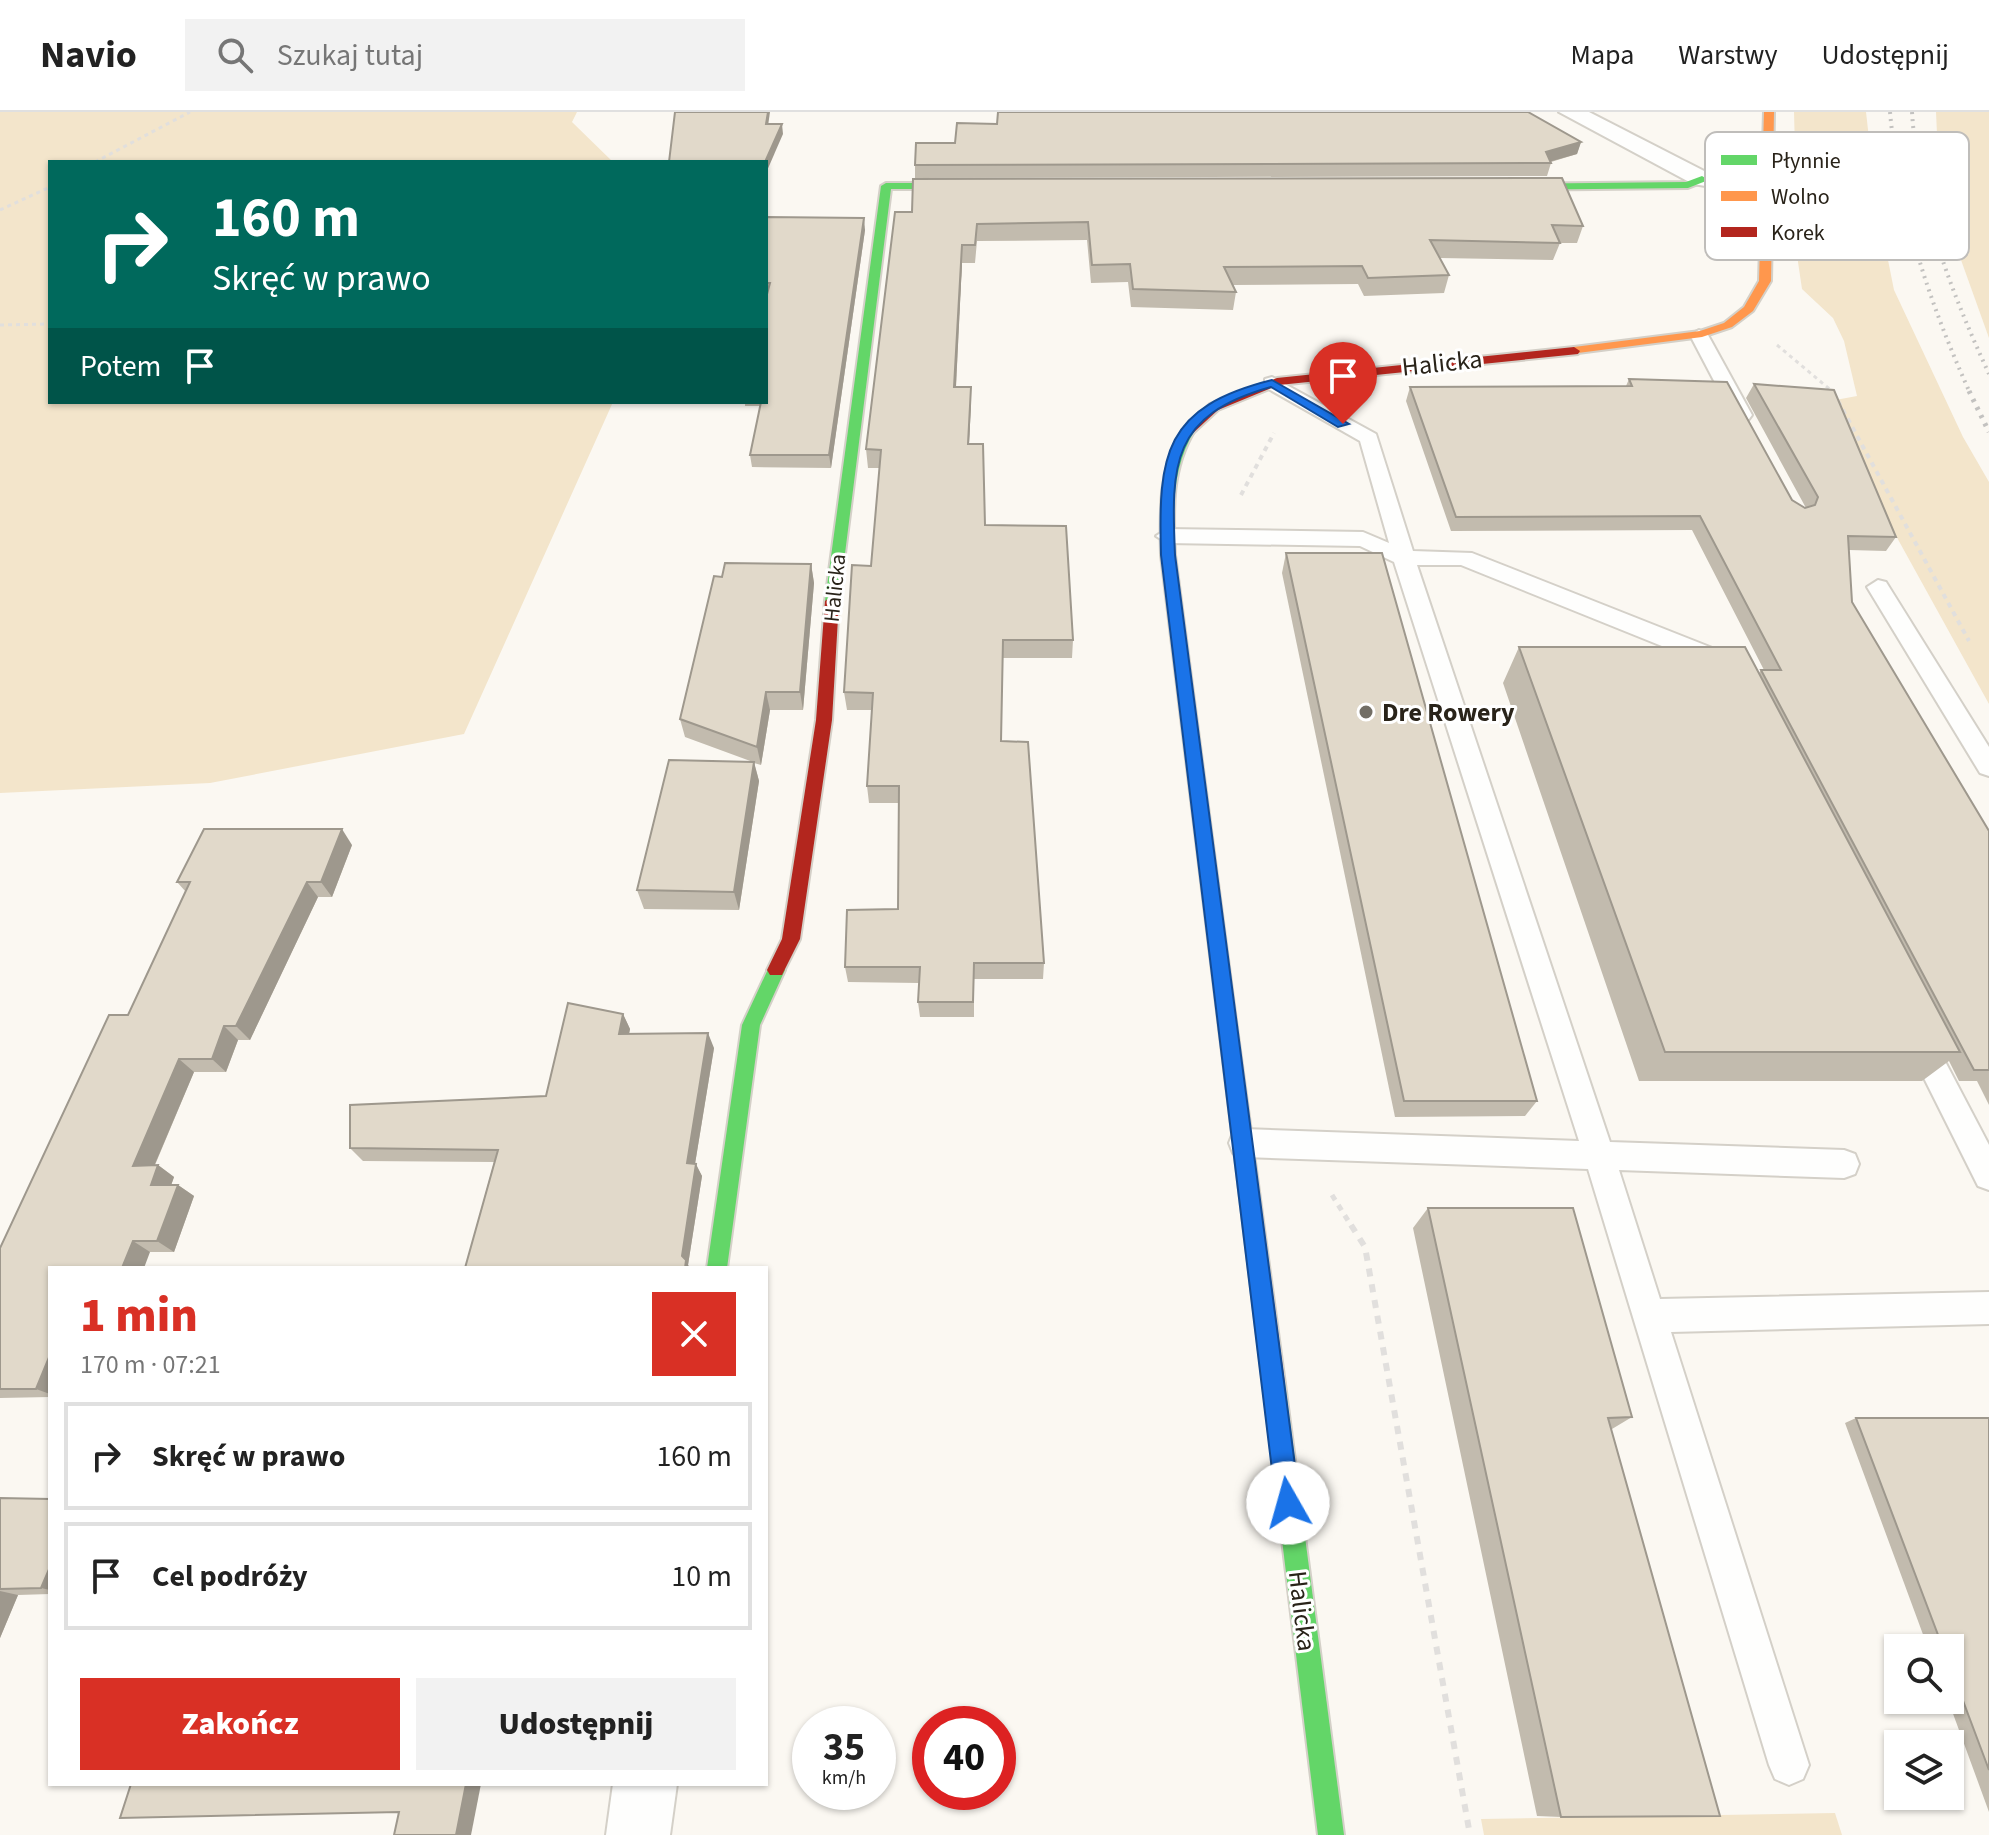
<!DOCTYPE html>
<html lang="pl">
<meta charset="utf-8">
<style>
:root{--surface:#fff;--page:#f2f2f2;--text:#222;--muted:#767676;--line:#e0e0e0;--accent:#d93025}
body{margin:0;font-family:"Source Sans 3",sans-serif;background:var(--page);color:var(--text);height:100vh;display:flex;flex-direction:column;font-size:30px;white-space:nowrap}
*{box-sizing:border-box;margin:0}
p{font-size:26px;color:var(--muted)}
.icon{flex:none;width:44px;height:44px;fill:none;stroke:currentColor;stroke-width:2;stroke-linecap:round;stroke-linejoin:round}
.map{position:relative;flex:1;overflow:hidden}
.drawer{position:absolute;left:48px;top:1154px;width:720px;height:520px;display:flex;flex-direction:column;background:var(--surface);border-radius:0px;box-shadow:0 2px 6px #0004}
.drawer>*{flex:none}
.top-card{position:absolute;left:48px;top:48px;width:720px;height:244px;border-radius:0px;box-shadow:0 2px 6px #0004;background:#00695c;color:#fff;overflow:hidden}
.controls{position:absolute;left:1884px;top:1522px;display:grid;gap:16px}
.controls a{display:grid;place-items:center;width:80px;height:80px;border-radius:0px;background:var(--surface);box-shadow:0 2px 6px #0004;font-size:40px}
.speed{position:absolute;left:792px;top:1594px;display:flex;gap:16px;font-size:40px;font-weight:700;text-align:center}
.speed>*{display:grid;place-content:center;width:104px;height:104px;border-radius:50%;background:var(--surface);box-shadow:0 2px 6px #0004;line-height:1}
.speed small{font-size:20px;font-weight:400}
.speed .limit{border:12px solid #d22;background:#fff;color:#111}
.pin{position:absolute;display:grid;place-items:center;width:68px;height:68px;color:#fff;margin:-82px -34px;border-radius:50% 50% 50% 0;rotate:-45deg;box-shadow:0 0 8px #0007}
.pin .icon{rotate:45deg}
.me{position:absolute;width:88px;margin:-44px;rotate:353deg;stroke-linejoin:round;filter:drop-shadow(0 0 6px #0008)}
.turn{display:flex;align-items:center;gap:28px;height:168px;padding:0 32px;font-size:36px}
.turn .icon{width:104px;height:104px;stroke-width:2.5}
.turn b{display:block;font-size:56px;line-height:68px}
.then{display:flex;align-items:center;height:76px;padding:0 32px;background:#0003;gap:16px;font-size:30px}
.round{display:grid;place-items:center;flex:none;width:84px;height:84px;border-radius:0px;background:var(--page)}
.overview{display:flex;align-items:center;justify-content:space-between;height:136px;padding:0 32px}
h1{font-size:48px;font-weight:800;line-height:60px;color:var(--accent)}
.primary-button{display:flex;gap:16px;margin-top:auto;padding:16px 32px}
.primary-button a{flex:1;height:92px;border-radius:0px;background:var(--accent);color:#fff;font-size:32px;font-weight:800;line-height:92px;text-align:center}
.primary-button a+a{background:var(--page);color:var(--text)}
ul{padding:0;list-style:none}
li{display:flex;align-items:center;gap:24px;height:108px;margin:0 16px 12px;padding:0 16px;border:4px solid var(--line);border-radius:0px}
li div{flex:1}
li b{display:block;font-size:30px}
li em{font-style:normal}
header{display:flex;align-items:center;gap:48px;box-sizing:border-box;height:112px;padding:0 40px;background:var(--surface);border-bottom:2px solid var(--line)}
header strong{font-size:38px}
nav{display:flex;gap:44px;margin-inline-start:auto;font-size:28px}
.search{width:560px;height:72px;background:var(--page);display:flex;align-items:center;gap:20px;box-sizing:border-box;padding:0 28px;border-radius:0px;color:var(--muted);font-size:30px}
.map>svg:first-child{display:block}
.green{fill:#f3e5cb}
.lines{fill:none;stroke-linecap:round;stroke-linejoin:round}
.lane-casing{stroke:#d4d0c8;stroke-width:4}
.street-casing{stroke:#d4d0c8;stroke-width:4}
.fast-casing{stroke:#d4d0c8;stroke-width:4}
.slow-casing{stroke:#d4d0c8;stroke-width:4}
.jam-casing{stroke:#d4d0c8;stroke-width:4}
.path-far3{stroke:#e1dfdd;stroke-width:3;stroke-dasharray:4 4;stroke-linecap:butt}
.path-far2{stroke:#e1dfdd;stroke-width:4;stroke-dasharray:5 5;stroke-linecap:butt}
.path-far1{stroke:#e1dfdd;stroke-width:5;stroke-dasharray:6 6;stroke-linecap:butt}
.path{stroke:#e1dfdd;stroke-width:6;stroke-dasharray:8 8;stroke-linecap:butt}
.lane{fill:#fefefd;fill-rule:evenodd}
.street{fill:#fefefd;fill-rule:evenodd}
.fast{fill:#63d668;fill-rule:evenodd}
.slow{fill:#ff974d;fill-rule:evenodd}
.jam{fill:#b3261e;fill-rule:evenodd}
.rail-far1{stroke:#c3c2c0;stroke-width:4;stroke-dasharray:2 5;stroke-linecap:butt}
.rail{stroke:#c3c2c0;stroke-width:5;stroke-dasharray:3 6;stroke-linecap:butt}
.wall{fill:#c2bbae}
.shaded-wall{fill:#9e988d}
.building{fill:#e1d9ca;stroke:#9e988d;stroke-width:2}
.route{fill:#1a73e8;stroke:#114b97;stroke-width:2}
.poi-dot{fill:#726e65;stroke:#fff;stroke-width:3}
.labels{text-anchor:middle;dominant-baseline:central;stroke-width:6;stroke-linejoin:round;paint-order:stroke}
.far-street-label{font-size:22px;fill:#292319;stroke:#fff}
.street-label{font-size:26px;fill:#292319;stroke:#fff}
.poi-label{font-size:26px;font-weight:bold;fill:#292319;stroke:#fff;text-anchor:start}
.key{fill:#fff;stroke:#bfbdba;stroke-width:2}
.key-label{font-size:22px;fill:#292319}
</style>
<header>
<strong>Navio</strong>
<div class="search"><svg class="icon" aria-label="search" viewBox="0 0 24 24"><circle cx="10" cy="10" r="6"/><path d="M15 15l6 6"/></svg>Szukaj tutaj</div>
<nav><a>Mapa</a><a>Warstwy</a><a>Udostępnij</a></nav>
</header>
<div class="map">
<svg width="1989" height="1723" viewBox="0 0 1989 1723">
<rect width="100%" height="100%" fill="#fbf8f2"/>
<g class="green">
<path d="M0,0h577l-5,10 41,40h-563v240h563l-149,332 -254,49 -210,10z"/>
<path d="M1794,0h72l10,88 18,90 69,147 26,45v222l-115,-208 -44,-95 27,-5 -13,-55 -11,-23 -31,-29 -4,-27z"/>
<path d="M1936,0h53v226l-33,-92 -17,-68z"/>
<path d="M1835,1701l7,22h-358l-3,-16z"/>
</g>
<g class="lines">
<defs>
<g id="lane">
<path d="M1699,218l9,5 44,80 -3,4 -7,2 -10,-6 -42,-80z"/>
<path d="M1272,265l104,57 37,117 59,2 258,102 4,6 -12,8 -8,-2 -253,-102h-44l193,577 234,8 11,4 4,10 -4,10 -11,4 -225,-8 41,129 329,-7v32l-318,8 138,433 -6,14 -14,6 -14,-6 -6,-14 -181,-596 -344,-12 -11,-4 -4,-10 4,-10 11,-4 335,12 -185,-579 -34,-16 -193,-3 -11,-7 11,-7 196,3 26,11 -29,-102 -95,-54v-8z"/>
<path d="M1878,468l8,2 103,165v29l-9,-3 -113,-186z"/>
<path d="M1918,914l10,3 61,116v45l-11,-4 -74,-148 4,-9z"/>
</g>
<g id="street">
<path d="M1559,0h30l119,61 59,9 12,7 -12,7 -74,-12z"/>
<path d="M613,1672h64l-7,51h-64z"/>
</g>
<g id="fast">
<path d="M1702,64l5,3 -1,2 -18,7 -183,2 -5,-3 5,-3 181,-2z"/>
<path d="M886,71h86l5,3 -5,3h-81l-52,412 -7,5 -7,-5 56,-415z"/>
<path d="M1185,315l10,3c-24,39 -22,81 -20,125l62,473 -2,6 -7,2 -7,-2 -2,-6 -58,-473c-1,-46 -3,-88 24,-128z"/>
<path d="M776,851l6,2 3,5 -25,55 -33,243h-20l35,-243 28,-60z"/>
<path d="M1274,1261l8,3 3,8 59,451h-26l-55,-451 3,-8z"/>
</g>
<path id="slow" d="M1764,0h10l-3,169 -18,30 -21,16 -30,10 -132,17 -2,-3 6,-4 126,-16 24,-8 20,-16 15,-26z"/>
<g id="jam">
<path d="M1574,235l6,4 -2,3 -299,31 -61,25 -25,23 -10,-3 27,-26 67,-26z"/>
<path d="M832,484l7,5 -7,119 -32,219 -18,36h-12l-3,-5 15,-31 34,-219 9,-119z"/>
<path d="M1228,908l7,2 2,6 48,356 -3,8 -8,3 -8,-3 -3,-8 -44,-356 2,-6z"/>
</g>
</defs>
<use href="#lane" class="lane-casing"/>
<use href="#street" class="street-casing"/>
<use href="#fast" class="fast-casing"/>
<use href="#slow" class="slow-casing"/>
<use href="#jam" class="jam-casing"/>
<g class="path-far3">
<path d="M95,50l95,-50"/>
<path d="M0,98l50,-23"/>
<path d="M0,213l50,-1"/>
<path d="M1777,233l56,47"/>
</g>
<g class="path-far2">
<path d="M1838,289l131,240"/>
<path d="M1241,383l33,-62"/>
</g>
<path class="path-far1" d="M1332,1083l20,32"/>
<path class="path" d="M1351,1113l14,22 105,588"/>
<use href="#lane" class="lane"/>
<use href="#street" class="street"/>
<use href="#fast" class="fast"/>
<use href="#slow" class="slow"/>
<use href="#jam" class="jam"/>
<g class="rail-far1">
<path d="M1890,0c9,100 39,190 80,281"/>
<path d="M1912,0c6,94 38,177 77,262"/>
</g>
<path class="rail" d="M1969,279l20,41"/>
</g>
<g class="wall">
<path d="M997,12l584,18 -4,12 -26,8v1l-4,13 -632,2v-13l40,-22z"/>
<path d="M895,100l688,14 -6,17h-17l-7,17 -113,-2 9,17 -5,18 -80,3 -6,-12 -126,1 4,7 -3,18 -102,-3 -3,-25 -37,1 -4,-43 -110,1 -2,22h-13l-6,124h15l-2,57 16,81 88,115 -1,18h-69l-2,83 43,222 -1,16h-69v38h-54l-2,-15 1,-19 -71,-1 -3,-15 53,-58 1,-106h-30l-2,-17 5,-76h-25l-3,-18 27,-126 9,-98h-12l-2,-19z"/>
<path d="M766,105l99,13 -34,238 -79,-1 -2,-12 10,-49h-15v-4h21z"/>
<path d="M1629,267l163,121 14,8 -60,-110 8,-14 142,153 -10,14 -37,-1 3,52 137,229v274l-12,-24h-18l-10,-20 -27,20h-283l-136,-398 16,-36 240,26 2,-3h3l-72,-140 -241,1 -45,-130 4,-14 216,-1z"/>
<path d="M1286,441l251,548 -12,15 -130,1 -113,-544z"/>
<path d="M811,452l3,19 -11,127h-33l-9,55 -7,-2 5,18 -20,129 -95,-1 -7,-19 116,-128 -68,-25 -5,-18 42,-142z"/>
<path d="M352,733l-20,52h-14l-68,143h-12l-12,32h-32l-39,93h3l16,12 -3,8h7l16,11 -20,56h-24l-100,16v129l-50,1v-150l128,-233 58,-123 -9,-10z"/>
<path d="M623,902l7,15 -1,5 85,14 -19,116 7,12 -14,89 2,3h-225l29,-106 -131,-1 -13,-13 196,-52z"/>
<path d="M1428,1096l204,209 -20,12 -51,388 -24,-1 -124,-588z"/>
<path d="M1856,1306h133v394l-41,-112h2v-52h-22l-83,-225z"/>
<path d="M0,1386l50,1v95l-32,1 -18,43z"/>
</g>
<g class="shaded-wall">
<path d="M768,0h2l-3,21 -1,-9z"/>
<path d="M782,12l1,10 -17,39 -1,-11z"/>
<path d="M1581,30l-4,12 -32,9 1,-11z"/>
<path d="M864,106l1,12 -34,238 -2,-13z"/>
<path d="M962,133v18l-7,142 -1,-18z"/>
<path d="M971,275v18l-3,57v-18z"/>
<path d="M811,452l3,19 -11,127 -3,-18z"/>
<path d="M766,580l4,18 -9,55 -4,-18z"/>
<path d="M754,650l5,19 -20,129 -5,-18z"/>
<path d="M342,717l10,16 -20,52 -11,-15z"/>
<path d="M307,770l11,15 -68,143 -14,-14z"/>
<path d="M623,902l7,15 -4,19 -7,-14z"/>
<path d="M224,914l14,14 -12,32 -14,-13z"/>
<path d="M708,921l6,15 -21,128 -6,-13z"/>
<path d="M179,947l15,13 -45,106 -16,-12z"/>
<path d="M696,1052l6,12 -14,89 2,3h-5l-3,-12z"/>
<path d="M158,1053l16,12 -7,20 -16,-12z"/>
<path d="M178,1073l16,11 -20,56 -17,-11z"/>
<path d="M133,1129l17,11 -6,16h-22z"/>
<path d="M50,1243v39l-14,-5z"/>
<path d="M50,1455v23l-9,-2z"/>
<path d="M0,1479l18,4 -18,43z"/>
<path d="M466,1672h15l-10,51h-15z"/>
</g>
<g class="building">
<path d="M675,0h93l-2,12h16l-17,38h-96z"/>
<path d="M998,0h530l53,30 -35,10 5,11 -636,2 1,-22h39l2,-20 40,1z"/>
<path d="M1562,66l21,48 -31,-1 8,18 -130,-3 19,35 -81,3 -6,-12 -138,1 12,25 -103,-3 -3,-25 -38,1 -4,-43 -111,2 -2,21h-13l-8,142h17l-3,57h15l2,81 81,1 7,114h-70l-2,101 27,1 16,221h-70l-1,39h-55l2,-35h-75l2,-57 51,-1 1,-123h-32l6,-93 -29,-1 8,-127 19,1 10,-116 -15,-1 29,-237h17l1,-33z"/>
<path d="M766,105l98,1 -35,237h-79l11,-53h5v-104l4,-15h-4z"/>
<path d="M1629,267l98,3 65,118 13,8 10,-3 3,-8 -64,-113 80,6 62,147 -48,-1 4,66 137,229v239h-15l-213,-400h20l-81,-154 -244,1 -46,-130 222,-1z"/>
<path d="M1286,441h96l155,548h-133z"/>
<path d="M725,451l86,1 -11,128h-34l-9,55 -77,-28 34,-143 8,1z"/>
<path d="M1519,535h226l215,405h-295z"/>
<path d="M669,648l85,2 -20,130 -97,-2z"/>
<path d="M204,717h138l-21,53h-14l-71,144h-12l-12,33h-33l-46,107 25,-1 -7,20h27l-21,56h-24l-11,27h-72v87l-14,34h-36v-141l109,-233h19l62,-133h-13z"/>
<path d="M568,891l55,11 -4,20 89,-1 -21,130 9,1 -14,92 4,4 -1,8h-220l33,-118 -148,-2v-43l196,-9z"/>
<path d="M1428,1096h145l59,209 -24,1 112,398 -159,1z"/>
<path d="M1856,1306h133v352l-39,-104v-18h-7z"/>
<path d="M0,1386l50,1v68l-9,21 -41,1z"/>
<path d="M131,1672h335l-10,51h-62l5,-23 -279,6z"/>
</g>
<path class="route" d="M1272,268l77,44 -11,3 -67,-40c-100,28 -100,77 -96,168l125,948 -4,8 -8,4 -8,-4 -4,-8 -115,-948c-3,-101 3,-148 111,-175z"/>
<circle class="poi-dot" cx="1366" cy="600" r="8"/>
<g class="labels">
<g class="far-street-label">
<text transform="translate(835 476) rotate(-84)">Halicka</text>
</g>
<g class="street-label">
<text transform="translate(1442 251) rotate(-6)">Halicka</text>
<text transform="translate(1302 1499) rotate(83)">Halicka</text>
</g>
<g class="poi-label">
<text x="1382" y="600">Dre Rowery</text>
</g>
</g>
<rect x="1705" y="20" width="264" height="128" rx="12" class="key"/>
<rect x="1721" y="43" width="36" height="10" fill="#63d668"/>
<rect x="1721" y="79" width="36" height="10" fill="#ff974d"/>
<rect x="1721" y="115" width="36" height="10" fill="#b3261e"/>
<g class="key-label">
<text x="1771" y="56">Płynnie</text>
<text x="1771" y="92">Wolno</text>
<text x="1771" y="128">Korek</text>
</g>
</svg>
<div class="controls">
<a><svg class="icon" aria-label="search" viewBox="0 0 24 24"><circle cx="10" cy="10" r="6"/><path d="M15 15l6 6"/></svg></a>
<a><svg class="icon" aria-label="layers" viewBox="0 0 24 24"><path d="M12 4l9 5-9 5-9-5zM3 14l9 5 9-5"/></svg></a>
</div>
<div class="speed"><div>35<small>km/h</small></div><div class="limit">40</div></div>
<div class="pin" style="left:1343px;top:312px;background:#d93025"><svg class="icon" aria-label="arrive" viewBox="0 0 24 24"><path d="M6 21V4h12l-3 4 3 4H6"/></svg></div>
<svg class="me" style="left:1288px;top:1391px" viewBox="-20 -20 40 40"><circle r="19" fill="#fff"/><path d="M0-13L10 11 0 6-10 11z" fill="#1a73e8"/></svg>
<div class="top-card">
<div class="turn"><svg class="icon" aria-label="right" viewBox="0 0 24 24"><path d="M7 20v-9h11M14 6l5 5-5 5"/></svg><div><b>160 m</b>Skręć w prawo</div></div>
<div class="then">Potem<svg class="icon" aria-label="arrive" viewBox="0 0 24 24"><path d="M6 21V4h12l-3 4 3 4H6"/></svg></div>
</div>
<section class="drawer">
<div class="overview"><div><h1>1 min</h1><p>170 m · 07:21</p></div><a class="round" style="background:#d93025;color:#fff"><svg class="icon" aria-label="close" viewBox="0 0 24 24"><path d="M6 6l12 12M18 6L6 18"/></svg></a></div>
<ul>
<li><svg class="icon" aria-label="right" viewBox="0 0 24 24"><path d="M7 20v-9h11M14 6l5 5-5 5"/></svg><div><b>Skręć w prawo</b></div><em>160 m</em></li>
<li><svg class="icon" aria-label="arrive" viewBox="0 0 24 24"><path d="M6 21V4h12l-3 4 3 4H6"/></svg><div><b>Cel podróży</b></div><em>10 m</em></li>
</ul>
<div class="primary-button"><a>Zakończ</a><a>Udostępnij</a></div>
</section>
</div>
